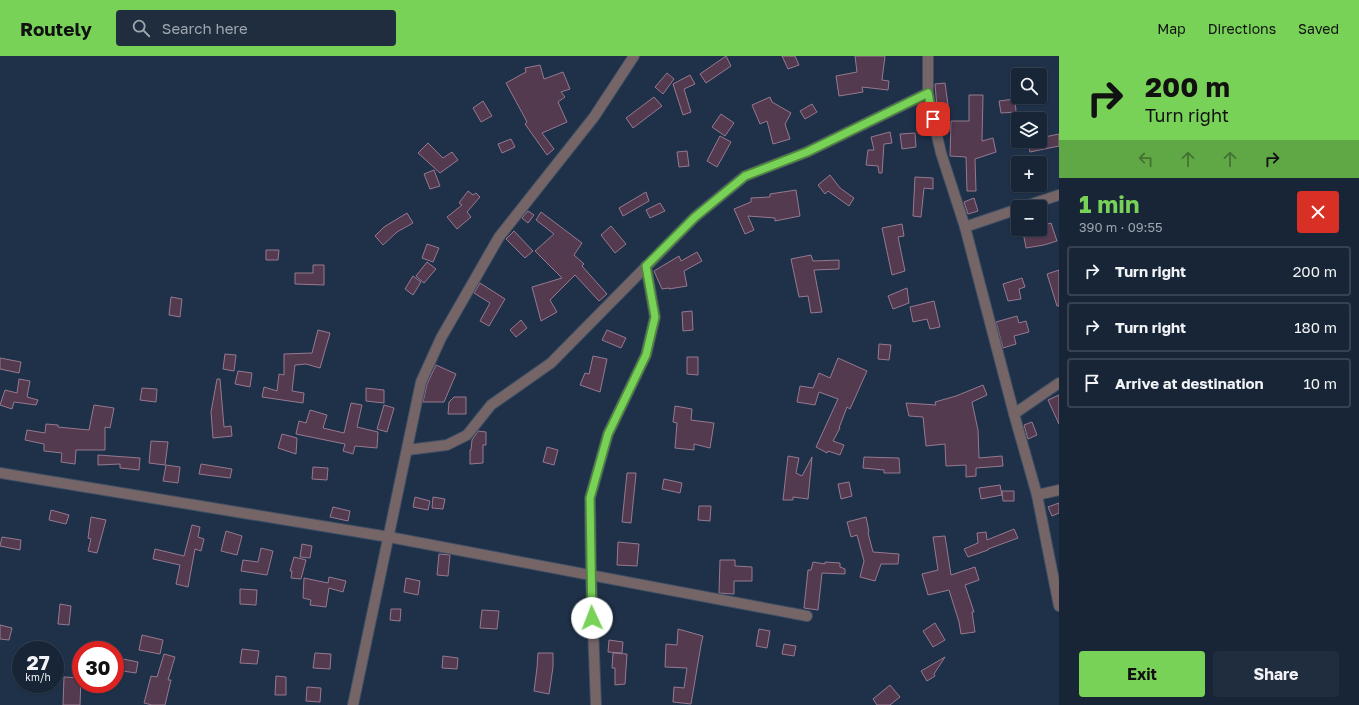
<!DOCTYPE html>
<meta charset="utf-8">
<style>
:root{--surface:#172537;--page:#202d3f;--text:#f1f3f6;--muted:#9ea5ad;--line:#364252;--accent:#78d258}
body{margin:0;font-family:"Golos Text",sans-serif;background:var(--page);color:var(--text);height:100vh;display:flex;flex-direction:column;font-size:15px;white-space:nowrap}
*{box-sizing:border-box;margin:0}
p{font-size:13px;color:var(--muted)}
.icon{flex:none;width:22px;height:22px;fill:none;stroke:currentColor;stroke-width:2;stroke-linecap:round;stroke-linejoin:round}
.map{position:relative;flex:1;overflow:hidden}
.drawer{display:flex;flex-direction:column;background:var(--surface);width:300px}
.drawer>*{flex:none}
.top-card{background:#78d258;color:#111;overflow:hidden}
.buttons{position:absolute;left:1011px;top:12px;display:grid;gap:8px}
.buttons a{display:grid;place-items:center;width:36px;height:36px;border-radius:4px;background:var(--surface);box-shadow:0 1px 3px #0004,0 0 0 1px var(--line);font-size:20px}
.speed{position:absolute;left:12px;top:585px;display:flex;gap:8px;font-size:20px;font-weight:700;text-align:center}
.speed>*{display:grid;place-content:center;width:52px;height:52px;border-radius:50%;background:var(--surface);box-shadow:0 1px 3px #0004,0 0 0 1px var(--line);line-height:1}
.speed small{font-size:10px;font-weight:400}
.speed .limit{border:6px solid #d22;background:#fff;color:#111}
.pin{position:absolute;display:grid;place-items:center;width:34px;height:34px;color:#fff;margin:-17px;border-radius:8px;box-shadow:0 2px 6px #0006}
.me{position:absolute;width:44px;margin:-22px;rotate:358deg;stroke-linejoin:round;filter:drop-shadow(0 0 3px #0008)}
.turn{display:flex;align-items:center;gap:14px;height:84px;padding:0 20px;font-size:18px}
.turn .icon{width:52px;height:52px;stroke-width:2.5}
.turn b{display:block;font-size:28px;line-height:34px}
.lanes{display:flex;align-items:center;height:38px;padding:0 20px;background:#0003;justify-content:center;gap:20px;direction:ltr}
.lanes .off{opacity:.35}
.round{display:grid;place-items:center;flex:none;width:42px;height:42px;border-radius:4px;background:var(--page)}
.summary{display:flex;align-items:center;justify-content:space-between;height:68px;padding:0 20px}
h1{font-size:24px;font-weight:700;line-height:30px;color:var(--accent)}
.primary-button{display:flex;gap:8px;margin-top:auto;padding:8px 20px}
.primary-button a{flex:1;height:46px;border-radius:4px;background:var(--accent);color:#111;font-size:16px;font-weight:700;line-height:46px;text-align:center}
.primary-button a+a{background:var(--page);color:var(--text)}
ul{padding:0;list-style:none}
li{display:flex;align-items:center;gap:12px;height:50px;margin:0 8px 6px;padding:0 12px;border:2px solid var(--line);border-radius:4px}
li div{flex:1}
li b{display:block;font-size:15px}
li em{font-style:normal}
header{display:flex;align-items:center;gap:24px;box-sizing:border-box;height:56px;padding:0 20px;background:var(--accent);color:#111}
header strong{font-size:19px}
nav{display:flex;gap:22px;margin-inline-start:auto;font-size:14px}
.search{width:280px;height:36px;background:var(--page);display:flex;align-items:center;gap:10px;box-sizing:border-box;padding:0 14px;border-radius:4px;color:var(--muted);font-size:15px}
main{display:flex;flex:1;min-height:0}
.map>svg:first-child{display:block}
.building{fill:#533a4f;stroke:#967990}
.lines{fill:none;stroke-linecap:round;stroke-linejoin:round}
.minor-casing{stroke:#3e4f65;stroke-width:12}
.minor{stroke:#766567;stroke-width:10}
.route-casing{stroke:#4e8839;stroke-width:10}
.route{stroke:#78d258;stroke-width:7}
</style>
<header>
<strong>Routely</strong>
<div class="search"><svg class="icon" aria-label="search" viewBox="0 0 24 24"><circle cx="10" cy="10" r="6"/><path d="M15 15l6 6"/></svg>Search here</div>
<nav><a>Map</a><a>Directions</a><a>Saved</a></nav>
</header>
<main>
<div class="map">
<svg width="1059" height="649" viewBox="0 0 1059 649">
<rect width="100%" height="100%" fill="#1f3149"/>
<g class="building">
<path d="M726,0l5,10 -25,17 -6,-9z"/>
<path d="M782,0h13l4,9 -11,4z"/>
<path d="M855,0h30l-3,24 7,1 -1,9 -26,-3 1,5 -24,4 -3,-20 21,-4z"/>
<path d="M540,9l4,14 19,-7 7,17 -9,3 4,5 -7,5 9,20 -25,11 12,16 -7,6 -22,-31 2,-2 -1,-2 -20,-37 20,-11 -1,-4z"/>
<path d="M667,17l7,6 -11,15 -8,-7z"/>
<path d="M690,19l5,9 -11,5 7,23 -8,3 -10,-31z"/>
<path d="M945,27l3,22 -11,2 -2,-23z"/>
<path d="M969,39h14l-1,46 11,-3 3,14 -21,7 1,32h-9l-1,-34 -16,-1 1,-35h18z"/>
<path d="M654,41l8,9 -29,22 -7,-10z"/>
<path d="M770,41l2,5 19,11 -6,11 5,15 -17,5 -6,-23 -7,3 -8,-19z"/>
<path d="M1015,43l1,13 -15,1 -2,-12z"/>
<path d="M483,45l9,15 -11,6 -8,-14z"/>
<path d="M812,48l5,8 -12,7 -5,-8z"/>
<path d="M721,58l13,9 -9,13 -13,-9z"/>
<path d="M890,76l2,11 -8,1 -2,29h-3l-1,-7 -12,-1 2,-15h6l-3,-13z"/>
<path d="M915,77l1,14 -14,2 -2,-15z"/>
<path d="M1059,78v12l-29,6 -2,-11h12v-3z"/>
<path d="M720,80l11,6 -14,25 -10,-6z"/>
<path d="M511,83l4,8 -13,6 -4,-9z"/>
<path d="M428,87l15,15 9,-6 6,8 -18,13 -22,-20z"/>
<path d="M687,95l2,15 -10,1 -2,-15z"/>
<path d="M434,114l6,16 -10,3 -6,-15z"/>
<path d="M830,119l10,13 14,10 -5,8 -21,-15 -3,3 -7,-9z"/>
<path d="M915,121l18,1v11l-9,-1 -3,29 -8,-1z"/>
<path d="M796,134l4,26 -25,5v-3l-27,-2 6,14 -9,4 -11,-25 17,-7v-4l19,-1v-3z"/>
<path d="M468,135l5,4 3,-2 4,4 -13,15 4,5 -14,12 -10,-12 15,-12 -3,-2z"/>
<path d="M646,136l3,9 -26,15 -4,-8z"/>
<path d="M974,142l4,13 -10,3 -4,-12z"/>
<path d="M660,147l5,8 -15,7 -4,-8z"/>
<path d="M528,155l6,4 -6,8 -6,-5z"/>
<path d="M541,156l41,31 -8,12 10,9 -2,2 25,28 -8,7 -24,-26 -25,25 7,12 -16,9 -9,-34 30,-9 -27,-27 19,-17 -18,-14z"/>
<path d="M407,157l6,10 -16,9 -14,13 -8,-9 9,-9z"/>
<path d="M1051,167l6,18 -13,4 -18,3 -3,-16 17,-3 2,-1 -1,-2z"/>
<path d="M902,168l2,12 -6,1 7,34 -13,4 -10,-47z"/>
<path d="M611,170l15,18 -11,9 -14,-18z"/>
<path d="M514,175l19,20 -8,7 -19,-19z"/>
<path d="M427,188l12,4 -6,14 -11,-4z"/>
<path d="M266,194h13l-1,10h-12z"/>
<path d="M697,196l5,9 -18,10 3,15 -18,3v-1l-7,1 -8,-18 25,-15 2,5z"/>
<path d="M811,199l2,6 26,-1v9l-25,1 8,42 -11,1 -3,-17 -9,1 -8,-38z"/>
<path d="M427,206l9,7 -12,14 -8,-7z"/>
<path d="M313,209h11v20l-29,-1v-11h18z"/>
<path d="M1059,214v36h-2l-10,-32z"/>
<path d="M413,220l8,6 -8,13 -8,-6z"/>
<path d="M1022,222l3,9 -6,2 2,10 -13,2 -5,-17z"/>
<path d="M480,227l25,16 -16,27 -9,-5 10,-18 -16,-10z"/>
<path d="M907,232l2,15 -16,6 -5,-13z"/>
<path d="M171,241l11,2 -2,18 -11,-2z"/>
<path d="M934,245l6,26 -10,2 -3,-10 -14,3 -3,-15z"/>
<path d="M692,255l1,19 -10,1 -1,-19z"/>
<path d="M1017,260l2,7 7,-2 3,11 -15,4 2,8 -13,4 -7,-26z"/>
<path d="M521,264l6,8 -11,9 -6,-7z"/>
<path d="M318,274l12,3 -10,35 -14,-4 -11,1 -3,26 12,2 -1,10 -41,-6 2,-10 13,4 2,-17 5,1v-21l28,-1z"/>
<path d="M607,274l19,8 -5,10 -19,-8z"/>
<path d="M879,288l12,1 -2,15 -11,-1z"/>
<path d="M225,298l11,1 -2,16 -11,-2z"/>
<path d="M593,300l14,3 -7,33 -20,-7 5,-12 4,1z"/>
<path d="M687,301h11v18l-11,-1z"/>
<path d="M0,302l21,4 -2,11 -19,-4z"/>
<path d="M838,302l29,13 -17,38 -3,-2 -8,21h1l-7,13 11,4 -4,10 -12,-4 -1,2 -11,-6 22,-48 -19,-7 -4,13 -18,-3 3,-16 13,2 6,-15 11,5z"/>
<path d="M436,309l20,9 -12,28h-21l4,-18z"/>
<path d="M238,315l14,2 -2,14 -15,-3z"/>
<path d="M19,323l11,2 -3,16 11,3 -2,5 -22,-3 -2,7 -12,-4 5,-15 12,3z"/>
<path d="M217,323h3l4,48 7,-1 1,10 -19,2 -2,-26z"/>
<path d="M983,329l4,10 -15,7 6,28 1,28 23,-2 1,10 -27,2v8l-10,1v-12l-20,1 -1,-22 -19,2 -3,-29 -14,-1 -3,-13 30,2 -1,-3 21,-6z"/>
<path d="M142,332l15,1 -1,13 -16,-2z"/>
<path d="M366,332l18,2v13l-18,-2z"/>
<path d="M1059,339v29l-11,-24z"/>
<path d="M454,341h12v17h-18l1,-12z"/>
<path d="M351,347l11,2 -5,22 21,5 -1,16 -22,-2 -2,8 -10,-3 2,-7 -49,-10 3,-13 7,2 4,-13 17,5 -4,13 21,5z"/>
<path d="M94,349l20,3 -4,20 -5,-1v23h-29l-1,14 -14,-2 1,-9 -18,-2v-7l-19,-4 2,-10 18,3 1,-9 12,1v2l31,3z"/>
<path d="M384,349l10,3 -7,24 -10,-3z"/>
<path d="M675,350l17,3 -1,11 23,3 -4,25 -16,-4v6l-19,-2 2,-25 -4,-1z"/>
<path d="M1032,366l5,13 -9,4 -4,-14z"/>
<path d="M478,375l8,1v13h-3v18l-13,1v-14h1l1,-10z"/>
<path d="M282,378l15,4 -1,16 -18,-6z"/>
<path d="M151,385l17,1 -3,23 -16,-2z"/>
<path d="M547,391l11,3 -4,15 -11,-3z"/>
<path d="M98,399l42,3 -1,12 -19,-2v-4l-22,1z"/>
<path d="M788,400l11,2 -3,15 6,3 10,-19 -4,42 -15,-2v3h-10z"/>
<path d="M864,401l35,1 1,15h-16v-3l-21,-2z"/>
<path d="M201,408l31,5 -2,9 -31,-4z"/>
<path d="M166,409l14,2 -2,16 -15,-2z"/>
<path d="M313,411l15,1 -1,12 -15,-1z"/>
<path d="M627,417h9v1l-5,49 -9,-1z"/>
<path d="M664,423l18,4 -2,10 -18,-4z"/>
<path d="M849,426l3,14 -11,3 -3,-15z"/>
<path d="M1000,429l2,10 -21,4 -2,-11z"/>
<path d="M1002,435h12v10h-11z"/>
<path d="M415,441l15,4 -2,9 -15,-3z"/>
<path d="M433,441l12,2 -2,10 -11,-1z"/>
<path d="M1059,447v10l-7,3 -4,-9z"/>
<path d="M699,450h12l-1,15 -12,-1z"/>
<path d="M333,451l17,4 -2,10 -18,-4z"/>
<path d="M51,454l18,5 -3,9 -17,-4z"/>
<path d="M91,461l15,3 -9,33 -9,-2 3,-12 -3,-1z"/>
<path d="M866,461l3,15 -1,1 5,19 26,2 -1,10h-17l-6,17 -15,-4 4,-16 -7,-26 -6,2 -4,-15z"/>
<path d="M192,469l8,2 -2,10 6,2 -3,12 -6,-2 -7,38 -12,-3 4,-19 -27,-6 2,-10 29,7z"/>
<path d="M1014,473l4,9 -30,11v1l-20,7 -4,-8 14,-6 -1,-10 9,-1 1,8z"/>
<path d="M226,475l16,5 -5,19 -16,-4z"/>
<path d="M945,480l6,39 24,-8 4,13 -14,5 9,27h-2l3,20 -14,2 -2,-12 -10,-32 -21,5 -6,-21 16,-4 -5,-33z"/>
<path d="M2,481l19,3 -1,10 -20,-4z"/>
<path d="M618,486l21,2 -2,22 -20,-1z"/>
<path d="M302,488l10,2 -2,12 -10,-1z"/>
<path d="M261,492l12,3 -6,24 -26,-4 2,-11 15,2z"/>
<path d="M439,498l11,1 -2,21 -11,-1z"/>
<path d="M294,501l12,3 -5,19 -10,-1 1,-7h-2z"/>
<path d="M720,504h15v6l17,1v14h-18v13l-15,-1z"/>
<path d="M813,506l12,2v-2l15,1v4l5,2v5l-23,-1 -4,37 -14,-2 4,-38h3z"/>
<path d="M329,521l17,4 -3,11 -14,-4 -3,19 -16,-2 1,-5 -8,-2 1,-20 24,5z"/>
<path d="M406,522l14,3 -2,14 -14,-3z"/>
<path d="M240,533l17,1 -1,15 -16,-1z"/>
<path d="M60,548l11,2 -2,19 -11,-1z"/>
<path d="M391,553h10l-1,12 -10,-1z"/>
<path d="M482,554l17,1 -2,18 -17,-1z"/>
<path d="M935,567l10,17 -12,7 -10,-16z"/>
<path d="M0,569l12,3 -3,12 -9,-1z"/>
<path d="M678,573l25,7 -2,9 -10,59 -18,-2 1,-15 10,1 3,-20 -22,-1 1,-23 11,1z"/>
<path d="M759,573l11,2 -3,17 -11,-2z"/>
<path d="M142,579l21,5 -3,14 -21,-4z"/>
<path d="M609,584l14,2 -1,11 -14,-1z"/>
<path d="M784,588l12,2 -2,10 -12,-2z"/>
<path d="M242,593l17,2 -2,13 -17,-1z"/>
<path d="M315,597l16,1 -1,15 -17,-1z"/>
<path d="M538,597h15v14l-4,27 -15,-3 3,-23z"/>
<path d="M613,597l14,1 -2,30 -10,1v-17h-3z"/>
<path d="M164,598l11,3 -7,23h3l-6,25h-13l-8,-2 7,-27 6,1z"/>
<path d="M443,600l15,2 -1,11 -15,-1z"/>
<path d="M945,601l-11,17 1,2 -8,5 -6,-10z"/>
<path d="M118,602l20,4 -2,11 -20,-3z"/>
<path d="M276,620l10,1v18h-11z"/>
<path d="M64,621l17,1 -1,27h-17z"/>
<path d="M890,629l10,12 -10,8h-13l-4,-6z"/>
<path d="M307,631l14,1 -1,14 -14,-1z"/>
</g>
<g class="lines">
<defs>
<g id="minor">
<path d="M928,0v37l5,26 8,34 24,74 49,187 23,81 22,111"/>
<path d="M1023,151l36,-12"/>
<path d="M965,171l53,-18"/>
<path d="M1014,358l45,-31"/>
<path d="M407,394l40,-5 20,-10 24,-30 60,-42 144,-146 50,-41 62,-24 121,-59"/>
<path d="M0,417l389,64 418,79"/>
<path d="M1037,439l22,-5"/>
<path d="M353,649l68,-323 20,-44 58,-101 95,-120 40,-61"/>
<path d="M596,649l-5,-130 -1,-77 18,-64 38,-79 9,-38 -9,-51"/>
</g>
</defs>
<use href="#minor" class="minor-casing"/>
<use href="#minor" class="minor"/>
</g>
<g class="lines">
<defs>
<path id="route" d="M592,562l-2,-120 18,-64 38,-79 9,-38 -9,-51 49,-49 50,-41 62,-24 121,-59 5,26"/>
</defs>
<use href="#route" class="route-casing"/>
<use href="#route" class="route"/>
</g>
</svg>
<div class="buttons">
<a><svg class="icon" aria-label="search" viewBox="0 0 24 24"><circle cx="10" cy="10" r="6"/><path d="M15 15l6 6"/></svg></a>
<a><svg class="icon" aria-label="layers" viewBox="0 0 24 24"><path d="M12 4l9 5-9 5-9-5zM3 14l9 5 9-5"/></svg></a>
<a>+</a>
<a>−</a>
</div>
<div class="speed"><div>27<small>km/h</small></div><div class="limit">30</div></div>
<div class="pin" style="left:933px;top:63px;background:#d93025"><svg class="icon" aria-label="arrive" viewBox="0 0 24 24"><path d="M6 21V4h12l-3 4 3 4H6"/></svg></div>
<svg class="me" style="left:592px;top:562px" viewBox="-20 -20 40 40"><circle r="19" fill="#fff"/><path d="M0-13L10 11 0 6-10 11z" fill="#78d258"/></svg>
</div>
<section class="drawer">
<div class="top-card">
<div class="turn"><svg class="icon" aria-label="right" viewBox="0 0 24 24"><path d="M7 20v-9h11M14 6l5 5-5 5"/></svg><div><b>200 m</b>Turn right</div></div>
<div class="lanes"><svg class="icon off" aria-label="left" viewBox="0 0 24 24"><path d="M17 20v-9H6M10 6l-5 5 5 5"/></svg><svg class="icon off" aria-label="ahead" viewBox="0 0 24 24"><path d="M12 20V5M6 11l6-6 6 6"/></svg><svg class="icon off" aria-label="ahead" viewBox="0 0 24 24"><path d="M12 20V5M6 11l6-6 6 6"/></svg><svg class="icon" aria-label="right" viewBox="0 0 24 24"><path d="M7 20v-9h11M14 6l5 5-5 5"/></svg></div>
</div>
<div class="summary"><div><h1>1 min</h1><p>390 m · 09:55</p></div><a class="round" style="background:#d93025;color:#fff"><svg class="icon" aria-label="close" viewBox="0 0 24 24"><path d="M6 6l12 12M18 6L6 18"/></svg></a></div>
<ul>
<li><svg class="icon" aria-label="right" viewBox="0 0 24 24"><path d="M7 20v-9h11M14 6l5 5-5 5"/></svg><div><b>Turn right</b></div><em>200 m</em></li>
<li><svg class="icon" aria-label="right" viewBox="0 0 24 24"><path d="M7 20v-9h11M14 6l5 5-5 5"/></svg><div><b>Turn right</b></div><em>180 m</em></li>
<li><svg class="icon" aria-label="arrive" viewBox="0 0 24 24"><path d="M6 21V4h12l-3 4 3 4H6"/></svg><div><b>Arrive at destination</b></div><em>10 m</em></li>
</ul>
<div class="primary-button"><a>Exit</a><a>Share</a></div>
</section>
</main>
